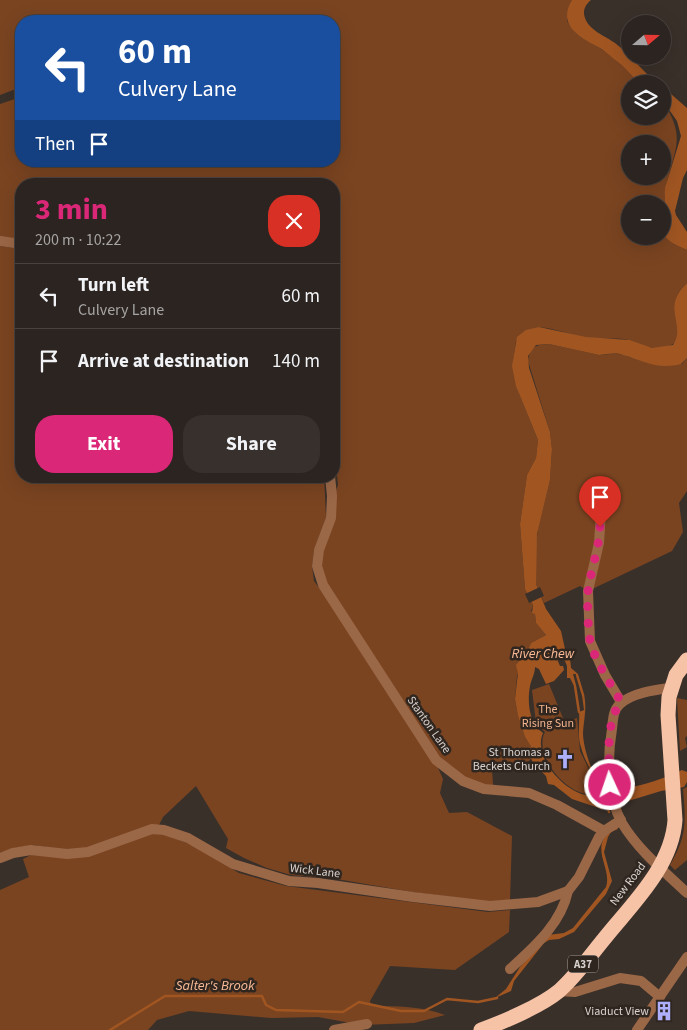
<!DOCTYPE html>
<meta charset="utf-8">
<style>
:root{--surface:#2c2420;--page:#38302d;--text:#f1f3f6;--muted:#a6a4a5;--line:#48413e;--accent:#db2777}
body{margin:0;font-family:"Source Sans 3",sans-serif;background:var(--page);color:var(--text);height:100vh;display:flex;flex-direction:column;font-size:19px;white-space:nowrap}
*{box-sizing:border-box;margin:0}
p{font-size:16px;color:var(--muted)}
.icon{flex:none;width:28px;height:28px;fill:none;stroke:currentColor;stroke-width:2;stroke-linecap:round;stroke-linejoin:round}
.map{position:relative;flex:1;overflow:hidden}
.side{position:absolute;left:15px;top:178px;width:325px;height:305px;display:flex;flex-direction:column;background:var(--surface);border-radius:20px;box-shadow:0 5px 20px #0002,0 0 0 1px var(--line)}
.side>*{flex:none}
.banner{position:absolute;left:15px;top:15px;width:325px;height:152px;border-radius:20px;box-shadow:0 5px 20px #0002,0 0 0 1px var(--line);background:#1a4fa0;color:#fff;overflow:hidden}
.needle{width:32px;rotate:70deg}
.tools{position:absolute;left:621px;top:15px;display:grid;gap:10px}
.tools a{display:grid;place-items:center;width:50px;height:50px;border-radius:50%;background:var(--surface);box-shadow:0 5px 20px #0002,0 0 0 1px var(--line);font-size:25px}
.pin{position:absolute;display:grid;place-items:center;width:42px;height:42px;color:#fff;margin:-51px -21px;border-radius:50% 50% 50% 0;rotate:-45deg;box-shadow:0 0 5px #0007}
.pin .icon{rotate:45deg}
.me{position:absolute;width:55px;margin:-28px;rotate:357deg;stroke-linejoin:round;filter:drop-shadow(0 0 4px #0008)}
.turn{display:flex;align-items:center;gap:18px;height:105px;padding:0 20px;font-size:22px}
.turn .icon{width:65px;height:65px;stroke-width:2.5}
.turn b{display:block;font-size:35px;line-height:42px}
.then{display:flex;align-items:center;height:48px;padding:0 20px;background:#0003;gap:10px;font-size:19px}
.round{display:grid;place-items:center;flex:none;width:52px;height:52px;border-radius:20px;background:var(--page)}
.head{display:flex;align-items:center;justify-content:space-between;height:85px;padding:0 20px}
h1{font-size:30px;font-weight:700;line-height:38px;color:var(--accent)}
.cta{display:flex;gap:10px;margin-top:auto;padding:10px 20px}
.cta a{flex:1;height:58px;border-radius:20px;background:var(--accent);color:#fff;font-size:20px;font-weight:700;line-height:58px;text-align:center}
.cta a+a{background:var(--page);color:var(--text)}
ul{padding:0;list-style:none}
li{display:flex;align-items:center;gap:15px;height:65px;padding:0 20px;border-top:1px solid var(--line)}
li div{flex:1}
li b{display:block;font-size:19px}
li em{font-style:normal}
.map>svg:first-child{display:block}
.green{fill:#7a4421;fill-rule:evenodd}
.water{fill:#a15622}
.pier{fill:#3a302a}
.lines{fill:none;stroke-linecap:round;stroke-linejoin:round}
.stream{stroke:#a15622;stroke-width:2.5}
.street{stroke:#9a6747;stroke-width:10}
.highway{stroke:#f6c3a6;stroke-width:15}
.route{stroke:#db2777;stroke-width:9;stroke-dasharray:0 16.2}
.labels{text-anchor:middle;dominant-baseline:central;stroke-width:5;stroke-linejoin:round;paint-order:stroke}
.shield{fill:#302620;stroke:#a69e9a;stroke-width:1}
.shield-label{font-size:11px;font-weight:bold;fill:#d8d2ce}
.park-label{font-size:12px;fill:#f2b48f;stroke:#302620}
.street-label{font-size:12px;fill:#d8d2ce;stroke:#302620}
.poi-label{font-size:12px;fill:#d8d2ce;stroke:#302620;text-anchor:end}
.water-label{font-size:14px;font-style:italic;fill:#fabb96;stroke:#302620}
</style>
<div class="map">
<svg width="687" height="1030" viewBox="0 0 687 1030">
<rect width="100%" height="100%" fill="#3a302a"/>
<g class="green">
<path d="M0,0h572l-5,21c10,17 19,18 34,28 15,9 27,22 39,35h-10v32h32l1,-15c24,39 11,46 3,87 -3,14 -2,29 -3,43l-1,-27h-32v32h32l1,-4c4,11 14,13 24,18v33c-25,23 0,36 -7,53 -4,11 -22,14 -33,11 -6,-2 -12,-6 -18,-7 -14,-3 -28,0 -42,-2 -16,-3 -33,-10 -48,-11l-23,14 -3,21 6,31 19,47 -2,18 -9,17 -7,49 5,65 8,16 -2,6 4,3 1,9 10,12 -15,8 -14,33 -2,23 3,17 7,21 8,13v6l-4,5 -37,8 1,16c-22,2 -40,-14 -57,-25l-112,-176 -5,-18 15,-70 4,-11 -4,-39v-262h-313v56l-21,-2v-134l21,-7v64h313v-140h-313v66l-21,8zM630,144h32v32h-32z"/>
<path d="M0,246l21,3v227h303l2,41 -12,33 -2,16 2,15 20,27 101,153 8,18 -3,14 9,20 18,-1 45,24 -2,64 -18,2 -80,-10 -81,-14 -40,-3 -24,-7 -23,-10 -18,-10 2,-9 -32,-53 -33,31 -4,8 -69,23 -24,2 -33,-5 -19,3 -14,5z"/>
<path d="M549,344l50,11c10,-1 21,-3 30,2l53,7 5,-6v133l-8,12 4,29 -11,19 -84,40 -8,-5 -36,17 -8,-19v-39l2,-17 12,-48 2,-31 -2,-17 -22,-71c2,-15 8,-16 21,-17z"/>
<path d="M549,684l16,39 12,-5 3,33 17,35 -1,8c-26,6 -64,-38 -51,-62l-9,-9 -4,-33z"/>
<path d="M677,698l10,2v36l-2,2 2,9 -7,4z"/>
<path d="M687,787v73l-12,10 -5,-5c17,-29 16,-43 13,-76z"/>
<path d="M153,833l13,2 26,10 47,28 47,13 202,26 22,-2 -1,22 -54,38 -65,-4 -20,35 1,5c26,0 50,0 74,9l-31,8 -52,2 -44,-8 -47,1 -82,-7 -32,9 -9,10h-148v-140l29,-13 -6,-18 12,-6 31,5z"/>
</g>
<g class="water">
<path d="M572,0h19c-5,4 -9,10 -6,18 4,12 20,18 30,25 16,12 27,28 43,41h-18c-9,-9 -16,-18 -26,-25 -5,-4 -10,-9 -16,-12 -19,-10 -41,-22 -26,-47z"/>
<path d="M663,87l24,21v62l-4,8 -8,33 1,4 11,17v18c-10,-5 -20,-7 -24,-18l2,-44 16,-52 -4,-15 -14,-20z"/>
<path d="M687,283v75l-6,6c-24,6 -36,-3 -58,-9 -7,-3 -16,-1 -24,0l-50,-11 -13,1 -8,11 1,12 21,64 2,17 -2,31 -13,54 -1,50 10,25 15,22 4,18 5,9 1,10 7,6h-5l3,11 -2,1 -4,-8h-3v-12l-4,-10 -6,3 3,7h3l1,4 -10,11 -8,3 -7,-15 -4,-2c0,7 -4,13 -5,19 -3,16 -1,38 13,47 -12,25 28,68 53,62l2,-3c-2,-16 -13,-29 -17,-45 -4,-11 -1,-24 -2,-35l5,-2 -2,-15 2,-1c3,15 0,24 -1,39 0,16 11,48 23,58 28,-3 50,-9 76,-21l5,2v10l-3,5 -23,4 -59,18 -30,-10 -18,-14 -6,-1 -2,-8 -13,-13 -2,-5 2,-8 -8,-13 -7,-21 -3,-17 3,-26 -2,-8 11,-13 4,-9 15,-8 -10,-12 -1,-9 -3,-1 1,-8 -8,-16 -5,-65 7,-49 9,-17 2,-18 -22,-54 -4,-20 5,-29 9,-7 13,-3 47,10 44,3 22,8 21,-3c14,-20 -13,-37 14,-62z"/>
<path d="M617,827l1,2 -7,3 -3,5 -4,15 8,29 -6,13 -32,38 -15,7 -10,1 -5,3 -30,38 -3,10 -16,7 11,-9 14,-22 28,-32 16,-2 9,-5 33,-41c7,-20 -21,-43 11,-60z"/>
</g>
<path class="pier" d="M540,587l4,9 -15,7 -4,-9z"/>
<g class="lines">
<g class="stream">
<path d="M577,675l6,20"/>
<path d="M575,686l4,26"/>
<path d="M607,804l2,8"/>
<path d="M110,1030l55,-34h97l4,9 10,5 67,2 16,-10 42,9h23l23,-12 31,3 19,-4"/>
</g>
<g class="street">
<path d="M0,241l21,3"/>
<path d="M330,476l2,20 -1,22 -12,32 -2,16 6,19 113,175 27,21 21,8 45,4 28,12 47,26 17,-11"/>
<path d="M601,512l-2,31 -11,48 2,50 15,34 16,27"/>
<path d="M670,688c-16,2 -38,5 -50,16 -7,6 -7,16 -8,25 -5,29 -5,67 10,94 16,27 43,49 65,70"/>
<path d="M0,858l13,-5 18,-3 36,4 21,-2 64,-23 12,1 24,8 45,26 56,17 29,2 95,14 77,9 48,-4 30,-11 11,-14 20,-40 5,-6"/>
<path d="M510,969c24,-22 51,-45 58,-78"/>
<path d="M558,991l17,1 45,-14 21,3 19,16"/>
<path d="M334,1030l33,-6"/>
<path d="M637,1030l50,-73"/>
</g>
<path class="highway" d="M481,1030c22,-8 60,-24 78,-39 17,-15 31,-35 45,-52 27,-34 68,-72 71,-119l-7,-105 1,-18 7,-22 11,-15"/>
</g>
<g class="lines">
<path class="route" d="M600,527c-1,22 -9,42 -12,64 -1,11 0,39 2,50 4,18 22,45 31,61 -16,19 -12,60 -11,83"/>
</g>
<defs>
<symbol id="church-bare" viewBox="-9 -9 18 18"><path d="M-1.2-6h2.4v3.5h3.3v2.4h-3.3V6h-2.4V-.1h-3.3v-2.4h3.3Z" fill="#adaffb" stroke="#302620" stroke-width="2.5" paint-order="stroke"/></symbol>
<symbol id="building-bare" viewBox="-9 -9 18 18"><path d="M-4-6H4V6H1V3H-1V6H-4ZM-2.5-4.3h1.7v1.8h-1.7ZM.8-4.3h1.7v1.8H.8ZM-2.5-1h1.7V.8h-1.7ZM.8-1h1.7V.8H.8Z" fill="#adaffb" stroke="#302620" stroke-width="2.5" paint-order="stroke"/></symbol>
</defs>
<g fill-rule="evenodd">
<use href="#church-bare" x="551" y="745" width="28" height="28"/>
<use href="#building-bare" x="650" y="997" width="28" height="28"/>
</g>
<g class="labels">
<rect class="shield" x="568" y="955.5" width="30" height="17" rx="4"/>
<g class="shield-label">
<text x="583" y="964">A37</text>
</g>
<g class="park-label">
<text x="548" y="709">The<tspan x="548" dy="14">Rising Sun</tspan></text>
</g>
<g class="street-label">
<text transform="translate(429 725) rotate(55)">Stanton Lane</text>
<text transform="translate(315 871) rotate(7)">Wick Lane</text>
<text transform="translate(628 884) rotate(-53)">New Road</text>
</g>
<g class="poi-label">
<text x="550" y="752">St Thomas a<tspan x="550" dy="14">Beckets Church</tspan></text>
<text x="649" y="1011">Viaduct View</text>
</g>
<g class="water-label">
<text x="543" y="654">River Chew</text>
<text x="215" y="986">Salter's Brook</text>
</g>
</g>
</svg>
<div class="tools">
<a><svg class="needle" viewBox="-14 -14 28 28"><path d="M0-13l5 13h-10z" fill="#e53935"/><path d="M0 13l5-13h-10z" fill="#a6a4a5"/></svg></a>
<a><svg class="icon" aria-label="layers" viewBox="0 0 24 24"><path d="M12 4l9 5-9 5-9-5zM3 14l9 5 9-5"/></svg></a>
<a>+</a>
<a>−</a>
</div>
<div class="pin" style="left:600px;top:527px;background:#d93025"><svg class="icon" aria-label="arrive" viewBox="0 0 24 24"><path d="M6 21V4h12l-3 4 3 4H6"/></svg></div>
<svg class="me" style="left:610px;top:785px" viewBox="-20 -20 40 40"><circle r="17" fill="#db2777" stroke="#fff" stroke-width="3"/><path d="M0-11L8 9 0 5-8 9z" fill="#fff"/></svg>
<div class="banner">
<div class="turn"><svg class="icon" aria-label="left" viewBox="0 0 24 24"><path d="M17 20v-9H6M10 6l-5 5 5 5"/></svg><div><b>60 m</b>Culvery Lane</div></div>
<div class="then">Then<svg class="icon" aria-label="arrive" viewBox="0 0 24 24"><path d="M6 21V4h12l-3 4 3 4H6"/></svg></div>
</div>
<section class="side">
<div class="head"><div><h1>3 min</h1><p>200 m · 10:22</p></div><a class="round" style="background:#d93025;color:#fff"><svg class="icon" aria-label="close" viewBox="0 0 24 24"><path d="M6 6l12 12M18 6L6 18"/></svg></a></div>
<ul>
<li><svg class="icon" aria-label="left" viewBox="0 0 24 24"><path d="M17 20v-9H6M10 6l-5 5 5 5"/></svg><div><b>Turn left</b><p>Culvery Lane</p></div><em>60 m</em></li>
<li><svg class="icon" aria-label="arrive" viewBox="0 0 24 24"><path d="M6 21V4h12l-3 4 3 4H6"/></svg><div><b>Arrive at destination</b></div><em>140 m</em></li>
</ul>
<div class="cta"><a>Exit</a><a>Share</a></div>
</section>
</div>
